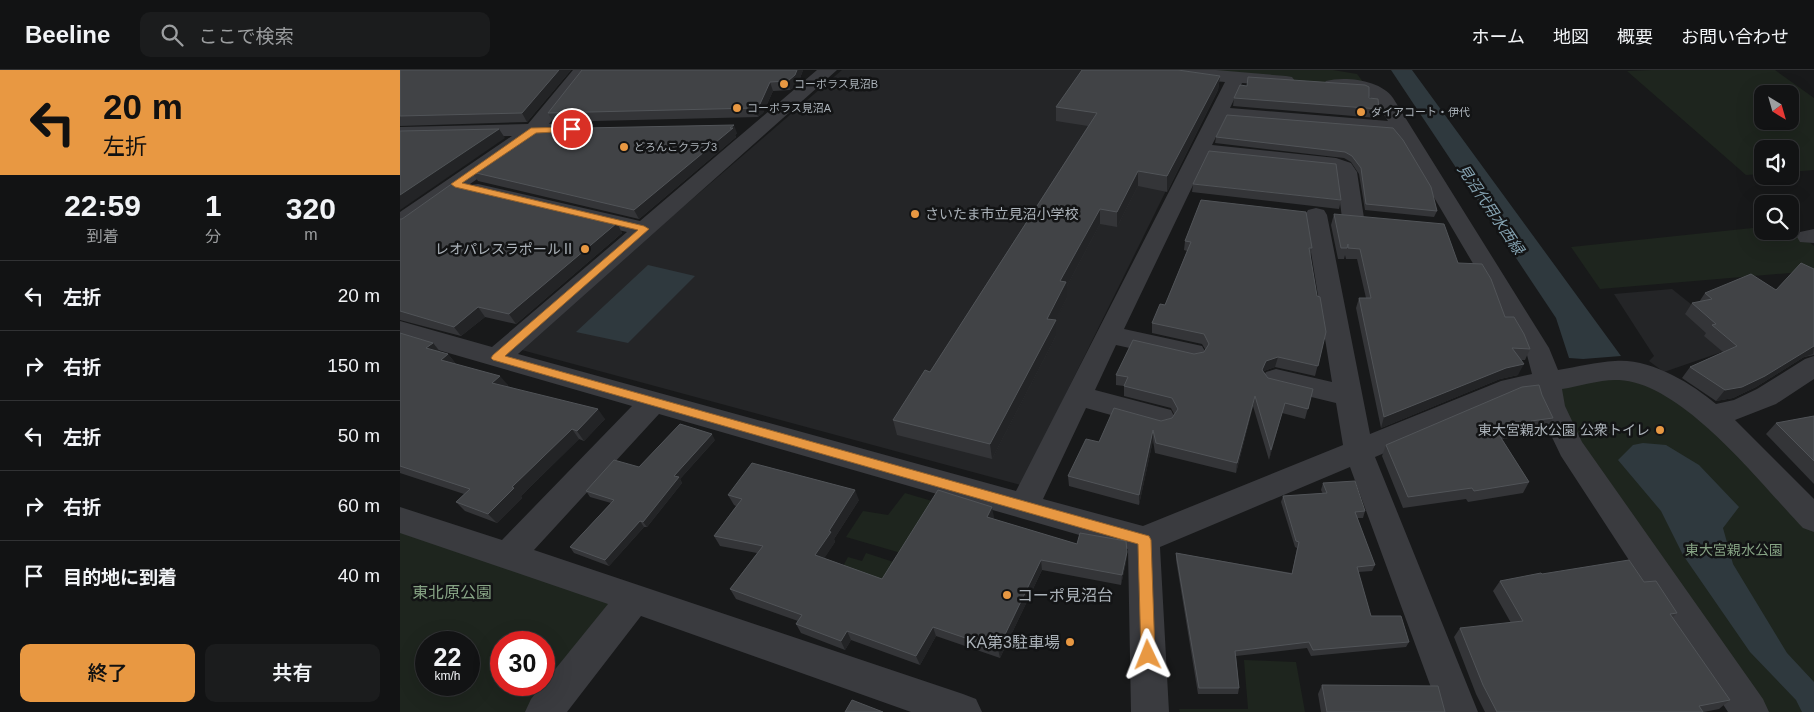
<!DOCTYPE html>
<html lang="ja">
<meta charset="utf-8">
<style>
:root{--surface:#121314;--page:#1b1c1d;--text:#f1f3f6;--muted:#9c9ea0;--line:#313234;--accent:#e89842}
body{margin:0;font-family:Helvetica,"Noto Sans JP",sans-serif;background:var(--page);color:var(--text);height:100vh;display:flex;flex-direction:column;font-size:19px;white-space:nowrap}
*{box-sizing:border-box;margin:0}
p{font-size:16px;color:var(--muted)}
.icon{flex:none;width:28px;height:28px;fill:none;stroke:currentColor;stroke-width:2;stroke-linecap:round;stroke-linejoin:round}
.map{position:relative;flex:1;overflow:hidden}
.panel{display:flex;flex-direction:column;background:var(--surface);width:400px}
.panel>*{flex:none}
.top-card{background:#e89842;color:#111;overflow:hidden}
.needle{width:32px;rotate:143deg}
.buttons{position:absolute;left:1354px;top:15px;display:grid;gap:10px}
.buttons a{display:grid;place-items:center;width:45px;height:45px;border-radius:10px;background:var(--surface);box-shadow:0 5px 20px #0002,0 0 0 1px var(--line);font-size:25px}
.speed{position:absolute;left:15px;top:561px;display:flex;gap:10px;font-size:25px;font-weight:700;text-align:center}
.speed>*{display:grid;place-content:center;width:65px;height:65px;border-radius:50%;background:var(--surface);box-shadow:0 5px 20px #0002,0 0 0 1px var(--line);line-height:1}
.speed small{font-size:12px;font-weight:400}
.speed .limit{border:8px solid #d22;background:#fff;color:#111}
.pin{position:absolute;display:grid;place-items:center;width:42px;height:42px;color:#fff;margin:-21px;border:2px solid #fff;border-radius:50%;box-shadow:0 1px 5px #0007}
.me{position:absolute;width:55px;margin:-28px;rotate:358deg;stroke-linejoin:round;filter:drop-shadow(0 0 4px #0008)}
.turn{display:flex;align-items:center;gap:18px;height:105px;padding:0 20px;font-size:22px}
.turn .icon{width:65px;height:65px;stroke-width:2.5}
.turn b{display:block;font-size:35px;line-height:42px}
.eta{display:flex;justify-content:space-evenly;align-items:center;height:85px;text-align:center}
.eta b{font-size:30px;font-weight:600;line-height:35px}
.primary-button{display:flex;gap:10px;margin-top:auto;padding:10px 20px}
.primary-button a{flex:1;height:58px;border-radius:10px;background:var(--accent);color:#111;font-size:20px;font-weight:600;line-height:58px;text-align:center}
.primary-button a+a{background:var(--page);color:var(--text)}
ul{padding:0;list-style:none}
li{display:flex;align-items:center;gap:15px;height:70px;padding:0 20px;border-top:1px solid var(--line)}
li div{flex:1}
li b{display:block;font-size:19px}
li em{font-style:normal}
header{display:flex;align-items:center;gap:30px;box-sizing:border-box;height:70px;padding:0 25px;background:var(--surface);border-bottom:1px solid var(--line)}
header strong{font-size:24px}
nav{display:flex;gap:28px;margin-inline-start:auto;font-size:18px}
.search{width:350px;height:45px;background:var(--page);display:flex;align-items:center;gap:12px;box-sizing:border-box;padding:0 18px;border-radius:10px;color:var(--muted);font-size:19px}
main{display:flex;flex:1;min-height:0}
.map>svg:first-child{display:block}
.built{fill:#242527}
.green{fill:#1e251e;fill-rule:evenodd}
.water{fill:#2f393e}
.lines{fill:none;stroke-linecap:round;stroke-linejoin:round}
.minor{fill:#3a3b3f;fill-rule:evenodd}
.wall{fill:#343538}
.shaded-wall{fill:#232426}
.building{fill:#414346;stroke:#515458}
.route{fill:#e89842;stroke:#97632b}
.poi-dot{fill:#e89842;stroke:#131415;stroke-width:2}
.labels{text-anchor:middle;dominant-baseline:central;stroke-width:5;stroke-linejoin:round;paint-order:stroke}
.far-poi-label{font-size:11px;fill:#abb2b9;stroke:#131415;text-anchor:start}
.poi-label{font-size:14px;fill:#abb2b9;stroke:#131415;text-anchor:end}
.park-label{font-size:14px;fill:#86a384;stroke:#131415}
.water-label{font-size:15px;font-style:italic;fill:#85a3b2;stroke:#131415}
.near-park-label{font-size:16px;fill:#86a384;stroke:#131415}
.near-poi-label{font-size:16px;fill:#abb2b9;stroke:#131415;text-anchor:start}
</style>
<header>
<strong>Beeline</strong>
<div class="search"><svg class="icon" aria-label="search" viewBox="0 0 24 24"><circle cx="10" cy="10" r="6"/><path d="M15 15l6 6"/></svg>ここで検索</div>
<nav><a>ホーム</a><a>地図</a><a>概要</a><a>お問い合わせ</a></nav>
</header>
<main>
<section class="panel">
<div class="top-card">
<div class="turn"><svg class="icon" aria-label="left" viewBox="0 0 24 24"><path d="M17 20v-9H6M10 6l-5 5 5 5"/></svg><div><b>20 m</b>左折</div></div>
</div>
<div class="eta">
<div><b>22:59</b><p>到着</p></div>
<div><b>1</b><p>分</p></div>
<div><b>320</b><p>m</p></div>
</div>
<ul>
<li><svg class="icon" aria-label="left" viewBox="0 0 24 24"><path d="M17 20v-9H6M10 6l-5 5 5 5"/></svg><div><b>左折</b></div><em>20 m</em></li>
<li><svg class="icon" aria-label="right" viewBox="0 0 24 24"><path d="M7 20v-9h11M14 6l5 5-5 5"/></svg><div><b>右折</b></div><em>150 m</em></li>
<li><svg class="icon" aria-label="left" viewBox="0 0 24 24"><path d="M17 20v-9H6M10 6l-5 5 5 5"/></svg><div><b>左折</b></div><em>50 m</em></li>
<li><svg class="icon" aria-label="right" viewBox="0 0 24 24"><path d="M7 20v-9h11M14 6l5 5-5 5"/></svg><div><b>右折</b></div><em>60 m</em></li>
<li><svg class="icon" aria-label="arrive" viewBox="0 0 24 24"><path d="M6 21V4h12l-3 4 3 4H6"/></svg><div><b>目的地に到着</b></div><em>40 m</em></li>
</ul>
<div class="primary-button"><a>終了</a><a>共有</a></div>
</section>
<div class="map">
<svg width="1414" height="642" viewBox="0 0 1414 642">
<rect width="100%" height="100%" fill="#18191a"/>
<g class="built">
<path d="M442,0h277l102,9 -200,406 -503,-136z"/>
<path d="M1272,219l70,56 -78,27 -15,-11 5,-5 -40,-62z"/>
</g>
<g class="green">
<path d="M748,0h185l24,4 10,13z"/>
<path d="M1251,0h124l39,28v72l-24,2v-23h-28v25l-16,1 -119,-104zM1362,24h28v27h-28z"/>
<path d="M1390,156l24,20v25l-214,18 -29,-42 191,-20v4h28z"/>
<path d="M1248,306l166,143v193h-64l-109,-158 -95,-173z"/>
<path d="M505,423l27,8 -31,52 -55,-16 17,-26 25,4z"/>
<path d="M0,450l234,78 -90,114h-144zM26,572h43v43h-43zM101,572h43v43h-43z"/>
<path d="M466,483l46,15 -11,16 -59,-16 6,-11 14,4z"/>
<path d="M844,590l52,2 9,50h-125l-1,-3h69z"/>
</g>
<g class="water">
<path d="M991,0h21l209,286 -38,3 -14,-1 -13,-40z"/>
<path d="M248,195l47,11 -67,67 -52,-11z"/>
<path d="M1243,373l23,2 33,20 40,42 -16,21 10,36 54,89 27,29v30h-12l-6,-12 -46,-48 -67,-97 -22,-44 -43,-51 15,-15z"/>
</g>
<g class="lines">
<g class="minor">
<path d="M173,0h18l-42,54 29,1 3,4 -3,4 -39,3 -131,91 -8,2v-17l112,-76 -112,3v-12l128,-3z"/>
<path d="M417,0h20l-319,284 498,137 209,-409 -77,-7 -6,-1 -3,-4h77l70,6 6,1 3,4 -3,4 -6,1 -44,-3 -12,25 158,13c-23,-40 -26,-23 -62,-32l-3,-4 3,-4c19,-5 55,-1 67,17l156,250 9,22c19,-3 38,-8 57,-9 35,-3 76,22 101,43l18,-4 23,-11 48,-30 9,-3v23l-38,25 -41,16 79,79v33l-11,-4c-43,-45 -120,-145 -184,-148 -18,-1 -39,6 -57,9l3,17 17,36 181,257 6,13h-41l-167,-256 -24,-50 -2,-12 -19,3 -141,60 103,255h-38l-90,-245 -190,80 9,165h-38l-3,-163 -469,-135 -125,136 429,144 13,5 6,13h-71l-270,-96 -74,96h-42l6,-13 77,-95 -208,-71v-26l102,33 130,-134 -232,-67v-18l92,26 135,-115 -157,-37 -3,-5 3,-5 8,-1 162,37zM825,49l171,14 131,222 5,19 -31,7 -131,53 -43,-219 -3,-5 -8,-2 -8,2 -3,5 27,167 -56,-13 -10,3 -4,7 4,7 70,17 7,42 -200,81 -100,-27 43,-91 75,21 10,-3 4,-8 -4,-8 -76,-20 21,-45 77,17 9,-2 4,-7 -4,-7 -9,-2 -69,-15 83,-173 129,15 6,47 3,5 8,2 8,-2 3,-5 -7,-46 -6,-9 -15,-5 -124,-13z"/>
<path d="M1414,159v14l-14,-1 -3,-5 3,-5z"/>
</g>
</g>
<g class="wall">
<path d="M0,0h171l-44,52 -127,4z"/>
<path d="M403,0l-5,14 -8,6 -17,1 -10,22 -5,4 -205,5 -5,-9z"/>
<path d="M820,6l-2,14 -51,102 -29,-6 -21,41 -17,-3 -33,62v12l-12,22 1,16 -64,123 -95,-24 -4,-15 37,-48 158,-246 -32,-5v-14z"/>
<path d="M834,28h135l10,11 -2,9 -144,-12z"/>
<path d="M993,58l44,83 -3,6 -69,-7 -6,-36 -8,-12 -7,-4 -129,-15 1,-6z"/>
<path d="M337,63l-2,2 1,2 -97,82 -161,-38 -6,-9z"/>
<path d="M793,114l148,16 -2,9 -147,-17z"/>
<path d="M934,144l124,49 47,54 25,32 -5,11h-5l-2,15 -18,4 -119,49 -25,-120 3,-10h7l-9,-39h-11l-1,-4 -1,4h-6l-7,-34z"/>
<path d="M0,149l217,4 5,10 -106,91 -31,-7 -24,19 -61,-16z"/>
<path d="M785,171l127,7 -2,9 7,39 9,36 -11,44 -40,-9 -11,4v1l4,6 45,11 -8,30 -23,-6 -13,47 -16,-54 -17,67 -81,-20 -2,-13 -14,65 -70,-19 -1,-10 31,-34 62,-21 11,-3 2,-4 -3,-6 -47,-12v-10l-8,-1v-10l88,-23 1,-3 -3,-5 -50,-11v-10l13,-18 22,-54 -3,-1z"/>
<path d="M1414,199v86l-10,2 -48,30 -23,11 -17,3 -34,-23 8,-11 33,-15 -19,-16 2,-3 -21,-19 7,-11 7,-1 6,-9 71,-3z"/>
<path d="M0,263l33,10 7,9 8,2 8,10 52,21 -1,1 98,33 -21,22 -5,-2 -58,57 1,2 -25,25 -32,-12 -9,-9 8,-8 -64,-21z"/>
<path d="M1142,325l11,23 -7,12 -17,2 -2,4 -25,3 27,43 -6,11 -55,9 -2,-3 -63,9 -21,-52 4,-11z"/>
<path d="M1414,346v68l-48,-50 10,-11z"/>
<path d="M315,370l-35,39 2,4 -35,44h-3l-35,39 -35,-13 -4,-6 41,-44 -21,-6 -4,-6 53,-24z"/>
<path d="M923,413l42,28 -2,7h-6l18,47 -3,6 -14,1 13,44 38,26 -3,5 -95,9 -4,-8 -71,8 3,32 -1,6h-40l-22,-134v-7l116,20 5,-25 -2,-1 -14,-45 2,-6 40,-2 -2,-4z"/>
<path d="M328,425l131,5 -25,39 1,3 -11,16 58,21 112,-62 -1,2 84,25 50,8 -1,10 -5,23 -79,-15 -42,88 -64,-22 -16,29 -69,-25 -6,10 -44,-17 -5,-9 2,-3 -62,-22 -6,-10 27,-36 -37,-7 -6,-10 22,-30 -2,-1z"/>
<path d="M1142,504l102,8 33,31 -5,5 58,82 -11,9 -15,3h-219l-9,-18 -22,-57 6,-9 51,-5 -18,-32 7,-10z"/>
<path d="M922,615l123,27h-124l-3,-18z"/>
</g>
<g class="shaded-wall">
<path d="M159,0h12l-44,52 -5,-9z"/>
<path d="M397,0h6l-5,14 -8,6 -2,-9z"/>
<path d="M820,6l-2,14 -51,102v-16z"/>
<path d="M370,12l3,9 -10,22 -5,4 -3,-9z"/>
<path d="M334,55l3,8 -2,2 1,2 -97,82 -5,-9z"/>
<path d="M99,59l6,9 -105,72v-15z"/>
<path d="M738,101v15l-21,41v-15z"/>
<path d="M700,139v15l-33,62v12l-19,36 -1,-15 13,-38z"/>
<path d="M217,153l5,10 -106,91 -7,-10z"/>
<path d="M78,237l7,10 -24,19 -7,-9z"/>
<path d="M656,250v16l-64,123 -2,-15z"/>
<path d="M33,273l8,10 -15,-5z"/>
<path d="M1414,276l-1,8 -9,3 -48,30 -23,11 -17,3 9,-11z"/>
<path d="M48,284l8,10 -15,-4z"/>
<path d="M878,287l-3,10 -11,4 -4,9 2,-10 4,-9z"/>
<path d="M1124,294l-6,11 -18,4 -119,49 3,-11 122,-49z"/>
<path d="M100,306l8,9 -8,7 -8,-9z"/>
<path d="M855,326l-2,10 -17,67 1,-10z"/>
<path d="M885,333l-3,10 -13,47 2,-10z"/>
<path d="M198,339l7,10 -21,22 -7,-10z"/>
<path d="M172,359l7,10 -58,57 1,2 -25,25 -9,-9 24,-27z"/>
<path d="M753,360v10l-14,65v-10z"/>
<path d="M312,364l3,6 -35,39 2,4 -35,44 -4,-5 31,-46z"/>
<path d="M455,420l4,10 -25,39 1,3 -15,23 -5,-10 14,-24z"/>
<path d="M592,437l2,10 -6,10 -1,-10z"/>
<path d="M240,451l4,6 -35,39 -4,-6z"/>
<path d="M727,482l-1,10 -5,23 1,-10z"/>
<path d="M641,490l1,10 -42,88 -2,-9z"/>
<path d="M533,557l3,9 -16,29 -4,-9z"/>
<path d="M447,561l4,9 -6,10 -4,-9z"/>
</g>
<g class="building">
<path d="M0,0h159l-37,43 -122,3z"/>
<path d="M182,0h215l-2,5 -7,6 -18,1 -10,22 -5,4 -207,5z"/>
<path d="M682,0h96l42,6 -53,100 -29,-5 -21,41 -17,-3 -40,72 6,1 -19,37 9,1 -66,124 -97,-24 32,-50 5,2 167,-259 -41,-6z"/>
<path d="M848,7l117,8 4,2v11l9,1 1,10 -145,-11 6,-13 7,1z"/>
<path d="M827,45l166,13 10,12 28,47 6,24 -71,-7 -5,-36 -9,-12 -7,-4 -129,-15z"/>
<path d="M334,55l-4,3h3l-99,82 -162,-38 63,-43z"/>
<path d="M99,59l-99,66v-64z"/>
<path d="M809,81l127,13 5,36 -148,-16z"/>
<path d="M53,113l164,40 -108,91 -31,-7 -24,20 -54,-16v-92h2z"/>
<path d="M801,130l105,12 6,36h-3l8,48 3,1 6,35 -8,34 -40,-9 -12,4 -4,9 6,8 45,11 -5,20 -23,-6 -14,47 -16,-54 -18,67 -81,-20 -3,-13 -14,65 -71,-19 18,-37 13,3 15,-34 47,13 11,-3 6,-9 -6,-11 -48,-12 4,-9 -12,-2 17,-35 61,14 10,-2 5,-8 -5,-10 -52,-11 8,-19 5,1 26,-63 -6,-1z"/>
<path d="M934,144l110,10 14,39 24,1 9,15 14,38h9l10,17 6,15 -18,-1 12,16 -18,4 -122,49 -25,-119h12l-11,-49 -12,-1v-4l-1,4h-6z"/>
<path d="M1401,193l13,6v77l-49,30 -23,11 -17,3 -35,-23 47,-21 -25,-21 4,-1 -24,-21 20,-4 -7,-6 46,-19 25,16z"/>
<path d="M0,263l33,10 -7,5 22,6 -7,6 59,16 -8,7 106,26 -21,22 -5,-2 -60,58 2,1 -26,26 -32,-12 14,-13 -70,-23z"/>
<path d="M1139,315l3,10 11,23 -22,3 3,4 -38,5 33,52 -55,9 -2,-3 -64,9 -22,-52 136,-58z"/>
<path d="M1414,346v45l-38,-38z"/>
<path d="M280,354l32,10 -38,42 5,1 -36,45 -3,-1 -35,39 -35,-13 44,-47 -28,-9 28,-31 25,7z"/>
<path d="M352,393l103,27 -26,41 2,1 -16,23 67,24 56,-89 54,17 -5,10 90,27 3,-11 46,8 1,11 -5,23 -81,-15 -43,89 -65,-22 -17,29 -69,-25 -6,10 -45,-17 6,-9 -72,-26 33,-43 -49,-10 28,-37 -14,-4z"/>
<path d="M955,411l10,30 -10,1 20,53 -18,2 14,49h30l8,26 -96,8 -4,-8 -74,9 4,37h-40l-23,-135 116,21 7,-32 -3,-1 -13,-45 44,-3 -4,-10z"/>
<path d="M1229,490l15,22 12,-1 21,32 -7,1 60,86 -31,6 4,6h-206l-14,-27 -23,-57 63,-7 -23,-40 41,-8 1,1z"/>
<path d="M922,615l116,1 7,26h-118z"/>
<path d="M452,630l31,12h-38z"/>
</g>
<path class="route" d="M172,57l3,1v3l-39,2 -74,50 182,43 5,3 -144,127 644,180 2,4 4,115 -2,5 -5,2 -5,-2 -2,-5 -3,-111 -645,-184 -2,-2 2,-3 145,-125 -183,-43 -4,-3 80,-56z"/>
<g class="poi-dot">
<circle cx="384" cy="14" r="5"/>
<circle cx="337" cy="38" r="5"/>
<circle cx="961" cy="42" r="5"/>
<circle cx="224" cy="77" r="5"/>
<circle cx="515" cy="144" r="5"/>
<circle cx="185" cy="179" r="5"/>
<circle cx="1260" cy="360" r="5"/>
<circle cx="607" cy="525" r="5"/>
<circle cx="670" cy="572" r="5"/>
</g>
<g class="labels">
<g class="far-poi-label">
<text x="394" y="14">コーポラス見沼B</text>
<text x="347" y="38">コーポラス見沼A</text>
<text x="971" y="42">ダイアコート・伊代</text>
<text x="234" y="77">どろんこクラブ3</text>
</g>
<g class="poi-label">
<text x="525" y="144" text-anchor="start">さいたま市立見沼小学校</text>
<text x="175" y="179">レオパレスラポールⅡ</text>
<text x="1250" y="360">東大宮親水公園 公衆トイレ</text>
</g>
<g class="park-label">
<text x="1334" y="480">東大宮親水公園</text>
</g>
<g class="water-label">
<text transform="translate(1091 139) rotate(56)">見沼代用水西緑</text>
</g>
<g class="near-park-label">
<text x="52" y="522">東北原公園</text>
</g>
<g class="near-poi-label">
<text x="617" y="525">コーポ見沼台</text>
<text x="660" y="572" text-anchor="end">KA第3駐車場</text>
</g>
</g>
</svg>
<div class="buttons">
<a><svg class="needle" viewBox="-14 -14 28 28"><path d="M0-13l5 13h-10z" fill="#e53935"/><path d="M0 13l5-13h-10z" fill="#9c9ea0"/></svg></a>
<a><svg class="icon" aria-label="sound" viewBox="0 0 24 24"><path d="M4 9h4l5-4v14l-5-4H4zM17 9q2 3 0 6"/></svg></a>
<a><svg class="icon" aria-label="search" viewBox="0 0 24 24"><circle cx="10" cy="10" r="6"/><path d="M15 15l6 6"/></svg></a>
</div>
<div class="speed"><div>22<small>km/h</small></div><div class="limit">30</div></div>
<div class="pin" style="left:172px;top:59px;background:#d93025"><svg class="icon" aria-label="arrive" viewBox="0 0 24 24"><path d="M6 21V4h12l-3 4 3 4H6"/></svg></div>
<svg class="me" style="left:748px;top:585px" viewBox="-20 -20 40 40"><path d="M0-17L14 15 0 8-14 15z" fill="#e89842" stroke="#fff" stroke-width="4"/></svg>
</div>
</main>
